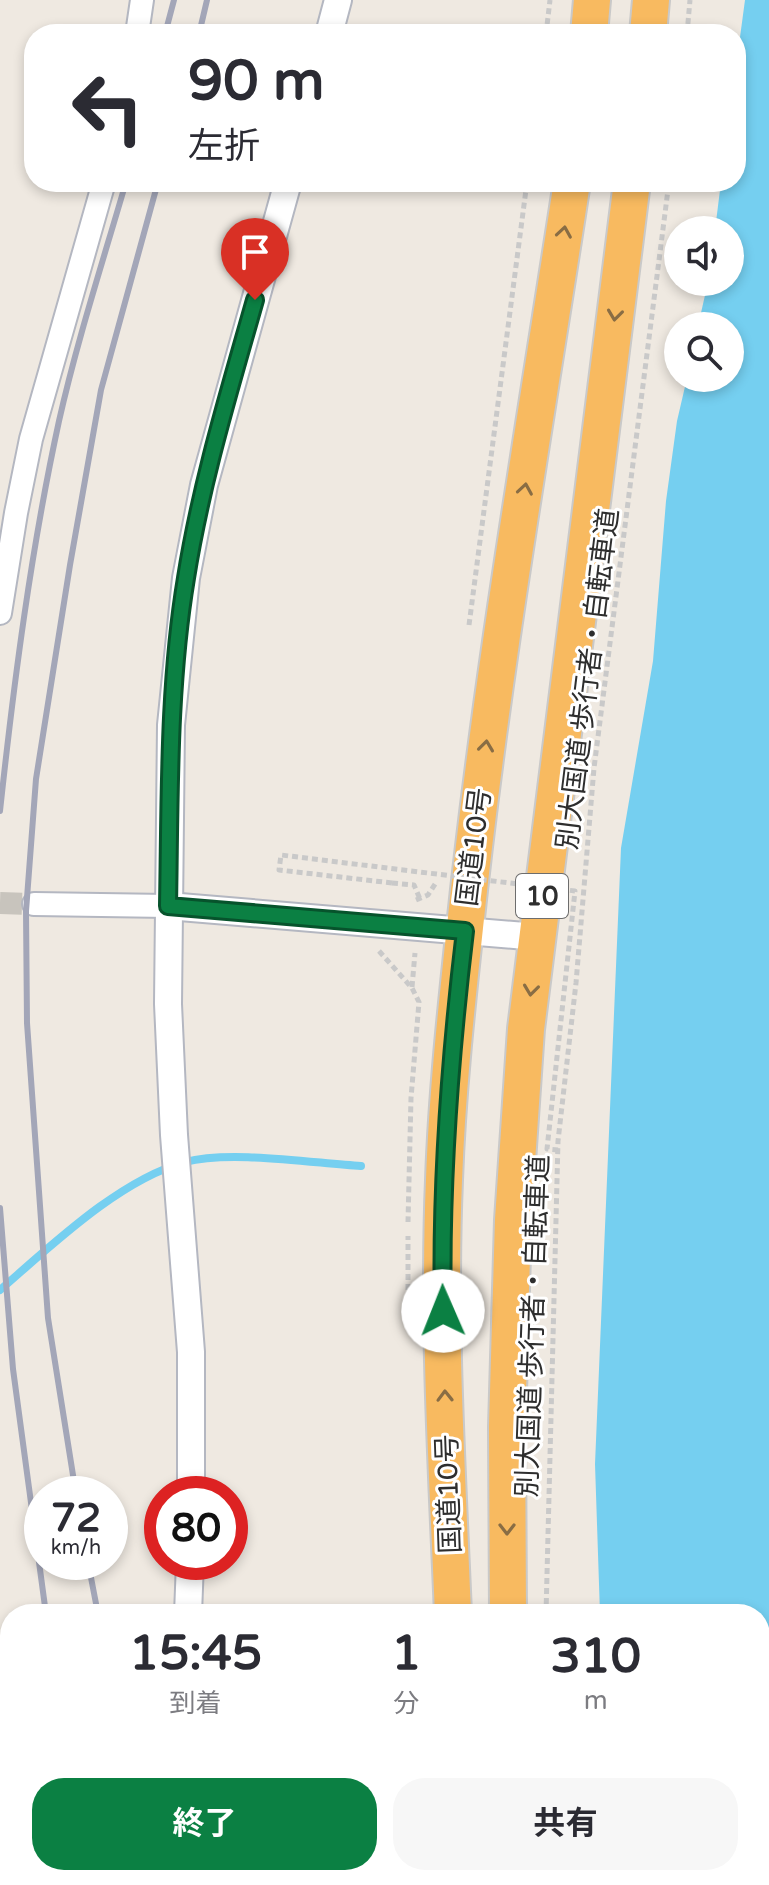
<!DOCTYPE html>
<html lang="ja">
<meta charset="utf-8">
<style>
:root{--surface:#fff;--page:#f7f7f7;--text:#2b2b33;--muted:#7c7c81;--accent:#0b8043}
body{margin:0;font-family:"Varela Round","Noto Sans JP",sans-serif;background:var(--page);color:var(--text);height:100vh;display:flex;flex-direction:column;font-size:30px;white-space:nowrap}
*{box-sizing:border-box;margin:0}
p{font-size:26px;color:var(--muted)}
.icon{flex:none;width:44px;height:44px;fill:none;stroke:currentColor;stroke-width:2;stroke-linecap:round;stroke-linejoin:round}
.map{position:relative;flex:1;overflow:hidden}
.side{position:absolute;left:0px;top:1604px;width:770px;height:282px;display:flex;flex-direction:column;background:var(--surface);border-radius:32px 32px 0 0;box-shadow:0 4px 12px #0003}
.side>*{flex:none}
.hud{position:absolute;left:24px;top:24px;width:722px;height:168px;border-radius:32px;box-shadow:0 4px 12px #0003;background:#fff;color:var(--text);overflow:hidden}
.fabs{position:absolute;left:664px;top:216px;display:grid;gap:16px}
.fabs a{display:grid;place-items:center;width:80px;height:80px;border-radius:50%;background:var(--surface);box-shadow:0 4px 12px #0003;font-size:40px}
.speed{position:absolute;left:24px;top:1476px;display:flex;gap:16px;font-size:40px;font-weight:700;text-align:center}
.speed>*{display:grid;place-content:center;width:104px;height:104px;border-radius:50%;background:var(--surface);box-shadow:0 4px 12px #0003;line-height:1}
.speed small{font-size:20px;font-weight:400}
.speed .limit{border:12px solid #d22;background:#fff;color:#111}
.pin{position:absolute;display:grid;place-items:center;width:68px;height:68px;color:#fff;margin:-82px -34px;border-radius:50% 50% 50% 0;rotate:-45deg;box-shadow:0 0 8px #0007}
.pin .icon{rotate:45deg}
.me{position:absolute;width:88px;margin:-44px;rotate:359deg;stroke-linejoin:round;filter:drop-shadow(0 0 6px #0008)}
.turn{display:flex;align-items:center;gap:28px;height:168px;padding:0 32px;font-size:36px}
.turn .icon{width:104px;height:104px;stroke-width:2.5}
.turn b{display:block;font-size:56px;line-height:68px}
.eta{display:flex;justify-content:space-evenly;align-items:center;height:136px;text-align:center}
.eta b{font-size:48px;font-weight:700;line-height:56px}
.primary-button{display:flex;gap:16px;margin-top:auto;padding:16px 32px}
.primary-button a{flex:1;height:92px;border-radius:32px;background:var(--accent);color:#fff;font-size:32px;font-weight:700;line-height:92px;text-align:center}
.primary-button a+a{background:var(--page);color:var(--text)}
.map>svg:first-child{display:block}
.water{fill:#75cff0}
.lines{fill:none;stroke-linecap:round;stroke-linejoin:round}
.stream{stroke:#75cff0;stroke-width:8}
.minor-tunnel{stroke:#c8c4bd;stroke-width:22;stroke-dasharray:22 11;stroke-linecap:butt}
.minor-casing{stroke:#b4b7c1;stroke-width:26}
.tertiary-casing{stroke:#b4b7c1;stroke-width:30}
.trunk-casing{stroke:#c9c9c9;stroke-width:40}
.path{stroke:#c9c9c9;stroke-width:5;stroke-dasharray:6 4;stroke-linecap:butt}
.minor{stroke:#fff;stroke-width:22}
.tertiary{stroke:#fff;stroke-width:26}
.trunk{stroke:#f8ba60;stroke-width:36}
.rail{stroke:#a3a6b8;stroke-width:6}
.path-bridge{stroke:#c9c9c9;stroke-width:5;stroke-dasharray:6 4;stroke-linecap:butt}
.oneway{stroke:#896d44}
.route-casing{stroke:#07532c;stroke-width:20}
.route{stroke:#0b8043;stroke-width:14}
.labels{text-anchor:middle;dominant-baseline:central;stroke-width:6;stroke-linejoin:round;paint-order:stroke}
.shield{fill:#fff;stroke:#6d6d6d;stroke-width:2}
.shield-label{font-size:26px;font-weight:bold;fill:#2e2e2e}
.street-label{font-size:28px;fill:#2e2e2e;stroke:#fff}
</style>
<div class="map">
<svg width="769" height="1885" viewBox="0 0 769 1885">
<rect width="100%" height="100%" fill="#efe9e1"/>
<path class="water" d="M745,0h24v1885h-152l-1,-9h144v-262h-160l-5,-150 26,-616 32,-187 13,-160 11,-80 10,-43h43v-52h-32l10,-44h22v-52h-15l6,-48h15v-115z"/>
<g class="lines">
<path class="stream" d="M0,1290c51,-44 119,-110 185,-128 45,-12 127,1 176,4"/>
<path class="minor-tunnel" d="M0,903l34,1"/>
<defs>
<g id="minor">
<path d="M137,34l5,-34"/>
<path d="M0,613l16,-100 15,-74 73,-257"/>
<path d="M34,904l134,2"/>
<path d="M0,1703l10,3"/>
</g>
<g id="tertiary">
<path d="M329,34l9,-34"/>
<path d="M168,906l369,31"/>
<path d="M191,1494v-142l-17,-217 -6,-131 3,-279 15,-147 18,-93 84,-303"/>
<path d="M188,1614l2,-52"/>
<path d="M184,1876l1,9"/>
</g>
<g id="trunk">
<path d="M589,34l3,-34"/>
<path d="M648,34l3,-34"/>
<path d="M453,1614c-6,-144 -15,-290 -9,-434 3,-85 12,-169 21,-253 26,-249 69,-497 107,-745"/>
<path d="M508,1614l-1,-187 6,-207 13,-191 106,-847"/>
<path d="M464,1876v9"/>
<path d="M519,1876l1,9"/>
</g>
</defs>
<use href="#minor" class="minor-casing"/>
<use href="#tertiary" class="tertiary-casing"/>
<use href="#trunk" class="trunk-casing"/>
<g class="path">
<path d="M546,34l4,-34"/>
<path d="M687,34l3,-34"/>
<path d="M469,625l58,-443"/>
<path d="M392,883l22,2 6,14"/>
<path d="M416,900l12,-5 9,-14"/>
<path d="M379,951l33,37 7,14 -8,96 -3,124"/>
<path d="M412,987l3,-34"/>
<path d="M408,1290v-54"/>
<path d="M546,1614l12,-473 18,-158 18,-215 75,-586"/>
<path d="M560,1876l1,9"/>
</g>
<use href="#minor" class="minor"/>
<use href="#tertiary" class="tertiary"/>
<use href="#trunk" class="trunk"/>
<g class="rail">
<path d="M165,34l9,-34"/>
<path d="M199,34l8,-34"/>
<path d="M0,811c14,-130 31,-261 59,-390 18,-80 44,-160 67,-239"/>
<path d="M0,1208l13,161 33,245"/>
<path d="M76,1494l-28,-176 -21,-295 -1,-112 10,-132 34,-214 31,-175 57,-208"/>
<path d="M88,1562l10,52"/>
<path d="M84,1876l2,9"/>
<path d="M151,1876l2,9"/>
</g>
<path class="path-bridge" d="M392,883l-113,-13 2,-15 294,36 -28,258 11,1"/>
</g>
<defs><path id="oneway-chevron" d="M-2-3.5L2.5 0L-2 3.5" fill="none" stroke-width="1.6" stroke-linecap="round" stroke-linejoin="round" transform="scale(2)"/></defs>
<g class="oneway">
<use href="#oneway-chevron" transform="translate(564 232) rotate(-81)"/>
<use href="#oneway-chevron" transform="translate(615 315) rotate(97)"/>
<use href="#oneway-chevron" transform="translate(525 489) rotate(-81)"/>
<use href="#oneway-chevron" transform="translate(486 746) rotate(-83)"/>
<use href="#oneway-chevron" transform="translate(531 990) rotate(97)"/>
<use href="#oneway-chevron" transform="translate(445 1396) rotate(-91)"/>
<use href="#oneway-chevron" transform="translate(507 1529) rotate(90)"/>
</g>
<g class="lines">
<defs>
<path id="route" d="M255,300c-26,92 -54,183 -69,278 -18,108 -16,219 -18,328l297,25c-15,126 -25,253 -22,380"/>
</defs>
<use href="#route" class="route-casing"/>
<use href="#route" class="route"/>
</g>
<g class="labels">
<rect class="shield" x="516" y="874" width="52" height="44" rx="6"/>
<g class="shield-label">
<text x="542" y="896">10</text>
</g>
<g class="street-label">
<text transform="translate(588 679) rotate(-83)">別大国道 歩行者・自転車道</text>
<text transform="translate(474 847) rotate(-83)">国道10号</text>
<text transform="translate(533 1326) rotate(-88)">別大国道 歩行者・自転車道</text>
<text transform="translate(449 1494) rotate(-92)">国道10号</text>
</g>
</g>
</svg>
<div class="fabs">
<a><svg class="icon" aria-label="sound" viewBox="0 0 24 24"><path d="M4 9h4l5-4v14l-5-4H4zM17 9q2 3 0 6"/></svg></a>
<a><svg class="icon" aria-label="search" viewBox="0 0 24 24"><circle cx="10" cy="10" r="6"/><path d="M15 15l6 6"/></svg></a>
</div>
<div class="speed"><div>72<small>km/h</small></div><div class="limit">80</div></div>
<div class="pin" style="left:255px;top:300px;background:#d93025"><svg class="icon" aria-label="arrive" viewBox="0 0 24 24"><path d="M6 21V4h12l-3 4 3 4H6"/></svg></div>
<svg class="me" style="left:443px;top:1311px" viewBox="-20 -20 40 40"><circle r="19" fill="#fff"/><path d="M0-13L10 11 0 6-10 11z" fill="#0b8043"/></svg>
<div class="hud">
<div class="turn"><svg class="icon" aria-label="left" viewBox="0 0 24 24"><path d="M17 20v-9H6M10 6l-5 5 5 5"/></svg><div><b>90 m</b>左折</div></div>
</div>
<section class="side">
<div class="eta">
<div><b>15:45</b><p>到着</p></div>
<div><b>1</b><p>分</p></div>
<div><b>310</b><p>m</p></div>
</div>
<div class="primary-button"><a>終了</a><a>共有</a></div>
</section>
</div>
